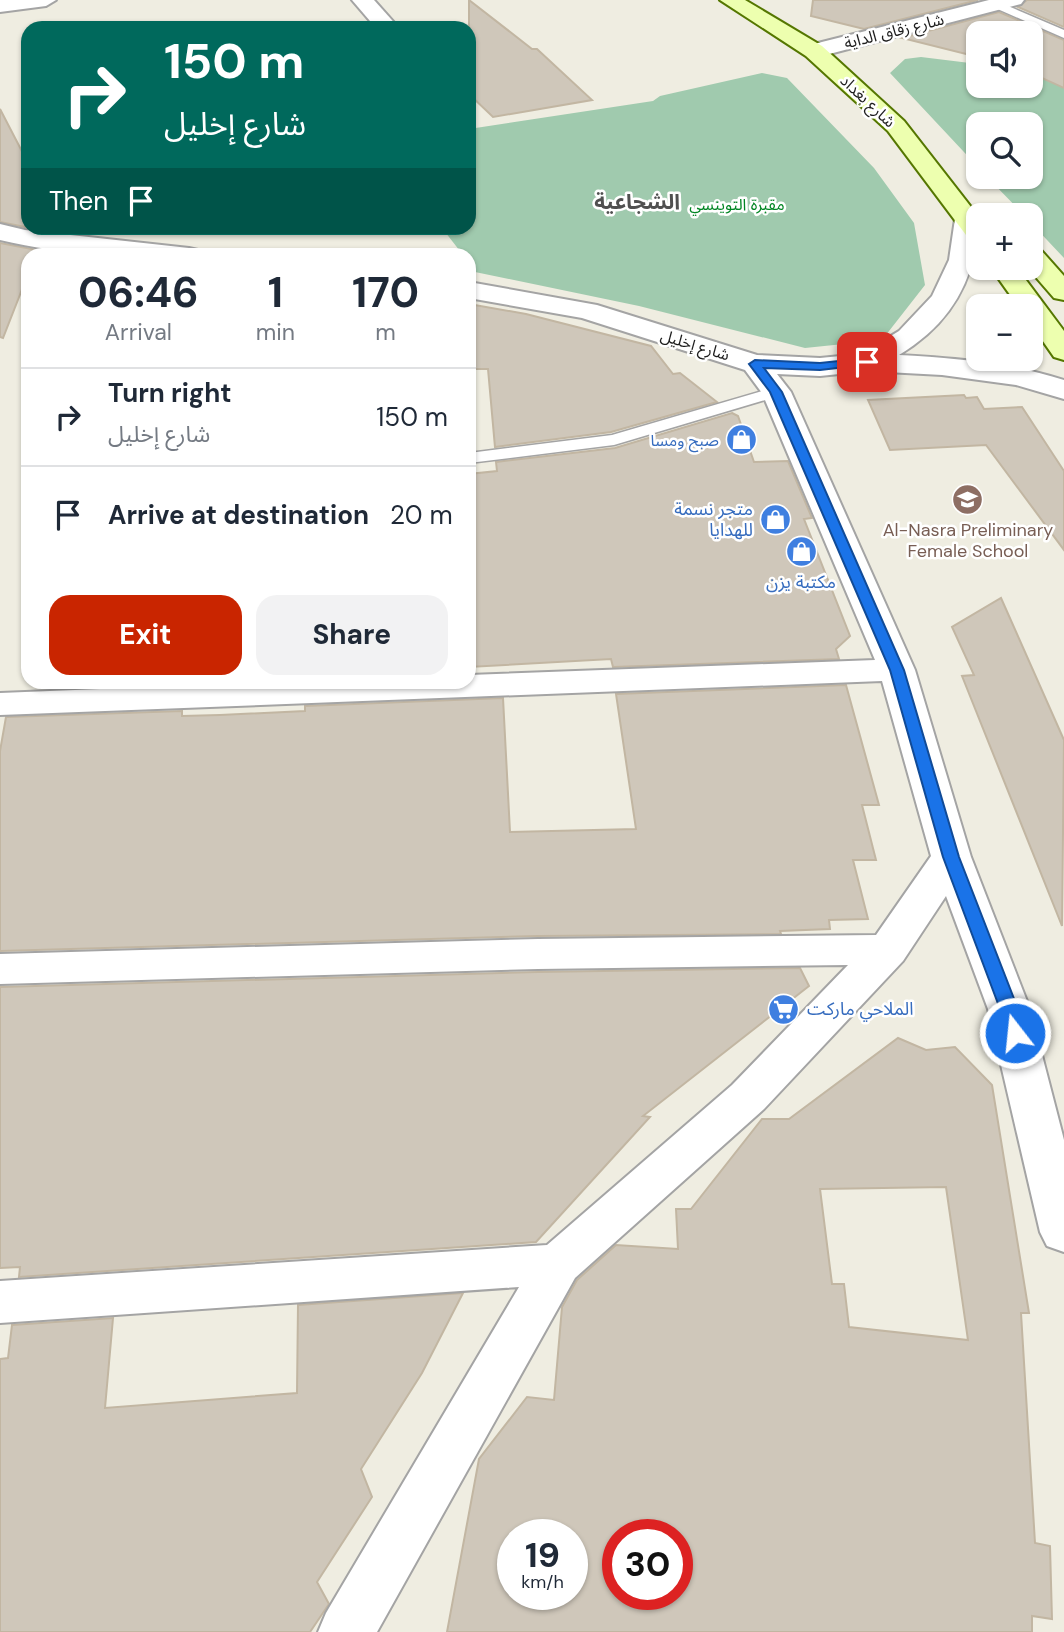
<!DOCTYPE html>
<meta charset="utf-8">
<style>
:root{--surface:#fff;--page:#f2f2f3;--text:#1f2937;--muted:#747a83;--line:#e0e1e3;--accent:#c92500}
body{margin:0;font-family:"DM Sans","Noto Sans Arabic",sans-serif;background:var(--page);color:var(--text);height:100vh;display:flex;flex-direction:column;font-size:26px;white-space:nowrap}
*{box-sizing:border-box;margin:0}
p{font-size:23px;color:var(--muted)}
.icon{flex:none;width:38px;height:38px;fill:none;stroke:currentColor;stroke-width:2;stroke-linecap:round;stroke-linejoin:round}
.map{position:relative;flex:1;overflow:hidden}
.drawer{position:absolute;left:21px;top:248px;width:455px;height:441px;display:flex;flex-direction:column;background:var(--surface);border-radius:21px;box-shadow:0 2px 5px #0004}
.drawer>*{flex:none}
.hud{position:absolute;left:21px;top:21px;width:455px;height:214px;border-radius:21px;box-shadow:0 2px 5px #0004;background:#00695c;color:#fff;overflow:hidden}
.tools{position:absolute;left:966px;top:21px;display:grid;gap:14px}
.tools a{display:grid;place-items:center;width:77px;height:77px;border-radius:14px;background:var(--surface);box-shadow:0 2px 5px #0004;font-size:35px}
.speed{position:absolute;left:497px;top:1519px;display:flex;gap:14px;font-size:35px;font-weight:700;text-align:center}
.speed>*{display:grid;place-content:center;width:91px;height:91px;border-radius:50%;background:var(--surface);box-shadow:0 2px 5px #0004;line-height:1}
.speed small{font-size:18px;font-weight:400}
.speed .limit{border:10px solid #d22;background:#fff;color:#111}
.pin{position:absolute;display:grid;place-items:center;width:60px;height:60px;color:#fff;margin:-30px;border-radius:14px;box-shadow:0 4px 10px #0006}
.me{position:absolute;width:77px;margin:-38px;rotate:344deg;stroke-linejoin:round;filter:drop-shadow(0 0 5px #0008)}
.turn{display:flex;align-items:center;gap:24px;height:147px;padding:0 28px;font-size:32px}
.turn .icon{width:91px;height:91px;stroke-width:2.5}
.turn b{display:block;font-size:49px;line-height:60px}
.then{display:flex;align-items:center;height:66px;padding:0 28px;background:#0003;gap:14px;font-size:26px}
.eta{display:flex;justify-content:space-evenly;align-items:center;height:119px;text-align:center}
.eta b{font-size:42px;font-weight:700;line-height:49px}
.primary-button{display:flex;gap:14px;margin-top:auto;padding:14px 28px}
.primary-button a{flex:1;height:80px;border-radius:21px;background:var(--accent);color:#fff;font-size:28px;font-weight:700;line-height:80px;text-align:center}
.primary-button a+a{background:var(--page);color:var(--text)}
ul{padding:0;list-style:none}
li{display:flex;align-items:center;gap:21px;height:98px;padding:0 28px;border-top:2px solid var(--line)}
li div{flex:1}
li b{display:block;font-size:26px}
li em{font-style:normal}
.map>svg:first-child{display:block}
.cemetery{fill:#a0caae}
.building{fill:#cfc7ba;stroke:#c2b6a2;stroke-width:2;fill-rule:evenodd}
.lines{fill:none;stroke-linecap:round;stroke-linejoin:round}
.service-casing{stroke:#a4a4a4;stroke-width:3}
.minor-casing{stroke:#a4a4a4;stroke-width:4}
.secondary-casing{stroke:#570;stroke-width:4}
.service{fill:#fff;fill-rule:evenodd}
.minor{fill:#fff;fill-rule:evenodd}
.secondary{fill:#edffaf;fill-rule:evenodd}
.route{fill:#1a73e8;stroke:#114b97;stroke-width:2}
.labels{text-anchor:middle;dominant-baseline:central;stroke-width:5;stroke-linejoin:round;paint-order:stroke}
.far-street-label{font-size:16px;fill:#1d1d1d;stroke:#fff}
.far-park-label{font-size:16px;fill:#008523;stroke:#fff}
.far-shop-label{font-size:16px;fill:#366cbe;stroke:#fff;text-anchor:end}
.shop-label{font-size:18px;fill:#366cbe;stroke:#fff;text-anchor:end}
.education-label{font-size:18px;fill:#785e54;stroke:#fff}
.far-district-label{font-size:21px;font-weight:bold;fill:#505050;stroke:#fff}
</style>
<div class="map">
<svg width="1064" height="1632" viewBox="0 0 1064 1632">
<rect width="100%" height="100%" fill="#efede1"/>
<g class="cemetery">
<path d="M921,57l57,7v22h53v-12l10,3 23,-1v182l-33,-35v-8h-7l-37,-38h44v-53h-53v43l-88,-94 15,-14z"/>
<path d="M762,73l25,5 87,90 40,55 11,62 -43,55 -77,8 -166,-42 -164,-34 -6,-8v-8l-6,-1 -21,-27h27v-99l184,-28 7,-5z"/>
</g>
<g class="building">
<path d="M469,0l63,49h5l55,51 -99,17 -24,-23z"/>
<path d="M813,0h165l-114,29 -53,-13z"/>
<path d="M1027,0h37v27l-46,-20z"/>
<path d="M999,12l65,28v48l-33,-15v-40h-53v24l-76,-19z"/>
<path d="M0,109l28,54v65l17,2 -20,-3 -25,-5z"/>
<path d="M0,243l37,7 -2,6h-7v18l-25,64 -3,-1z"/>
<path d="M469,304l57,10 125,32 22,28 7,-1 37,29 -106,30 -116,15 -7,-78h-19z"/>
<path d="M964,395l2,3 11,-1 7,12 38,-2 42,64v79l-78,-105 -96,5 -22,-50z"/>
<path d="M732,413l6,3 16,46 34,-1 24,57 -8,1 46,117 -14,13 3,10 -226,8 -2,-8 -142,8v-193l28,-3 -1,-9 119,-14z"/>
<path d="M1001,598l63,142 -2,186 -100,-250 12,-1 -22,-48z"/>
<path d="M846,685l33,120h-17l14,55h-23l15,59 -39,1 1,9 -50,2 1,3 -243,2 -538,15v-200l6,-34 176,-6v5l38,-1 85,-4v-5l198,-8 7,134 126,-3 -20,-135z"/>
<path d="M800,968l9,18 -166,130 7,1 -114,125 -517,35 1,-10 -20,1v-281l538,-15z"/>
<path d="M898,1038l28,12 29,-3 37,38 37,228h-8l14,230 15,3 2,73 -20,-3v16h-585l32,-173 48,-62 27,3 8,-93 15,-27 39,-35 62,4 -2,-40h15l71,-90h27zM946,1187l22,153 -119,-13 -5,-43h-12l-12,-95zM513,1535h59v59h-59zM618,1535h59v59h-59z"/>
<path d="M463,1293l-41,80 -61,96 11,28 -55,85 12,22 -19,28h-310v-273l8,-1 4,-33 101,-7 -8,90 192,-15 1,-88z"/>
</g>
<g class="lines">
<defs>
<g id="service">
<path d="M993,3h8l63,27v8l-71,-31z"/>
<path d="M776,387l8,5 -2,3 -168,50 -145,18v-10l143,-18z"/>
</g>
<g id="minor">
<path d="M0,0h56l-10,6 -46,6z"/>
<path d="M352,0h22l25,28h-23z"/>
<path d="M989,0h35l-3,4 -207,54 -11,-7 3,-5z"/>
<path d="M968,211l10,4c0,62 -26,108 -79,140 56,3 112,8 165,25v19l-48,-14 -74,-10 -74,-4 -48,5 -43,-2 14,18 124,278 56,187 59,152 34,131v112l-17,-6 -7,-14 -52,-223 -42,-113 -43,65 -139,148 -189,169 -198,354h-59l8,-19 193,-326 -519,36v-42l547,-36 185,-160 116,-120 -310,4 -538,15v-30l538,-15 338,-4 55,-79 -49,-175 -882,34v-22l272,-11h197v-7l406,-15 -113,-267 -17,-23 -163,-52 -113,-20v-16l128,23 160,50 63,3 41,-4 38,-23 33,-35 17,-36 6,-41 4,-5z"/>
<path d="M0,224l25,6 164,18 9,2 4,6c-68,0 -136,0 -202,-16z"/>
</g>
<g id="secondary">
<path d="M720,0h25l77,46 82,75 74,95v25l-9,-2 -81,-108 -82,-75z"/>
<path d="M1031,247l9,2 24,27v24l-10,-2 -26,-30h3z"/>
<path d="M991,268h26l47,63v29l-10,-3 -23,-33v-18h-13z"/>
</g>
</defs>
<use href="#service" class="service-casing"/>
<use href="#minor" class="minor-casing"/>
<use href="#secondary" class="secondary-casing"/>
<use href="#service" class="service"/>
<use href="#minor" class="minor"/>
<use href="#secondary" class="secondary"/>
</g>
<path class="route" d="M867,358l6,4 -1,2 -52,6 -56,-2 18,24 122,278 55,187 59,152 6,24 -9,7 -9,-7 -6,-24 -57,-152 -53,-187 -120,-278 -21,-28 6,-4 65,3z"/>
<defs>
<symbol id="shop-disc" viewBox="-11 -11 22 22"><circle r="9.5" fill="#3f7fe0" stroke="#fff"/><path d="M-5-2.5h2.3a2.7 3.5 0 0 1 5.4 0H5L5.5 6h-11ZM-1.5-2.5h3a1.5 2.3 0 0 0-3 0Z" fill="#fff"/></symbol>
<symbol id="school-disc" viewBox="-11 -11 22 22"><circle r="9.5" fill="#8d6e63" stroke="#fff"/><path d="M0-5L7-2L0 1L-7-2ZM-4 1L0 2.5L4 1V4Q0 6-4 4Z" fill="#fff"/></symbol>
<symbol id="supermarket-disc" viewBox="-11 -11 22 22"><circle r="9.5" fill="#3f7fe0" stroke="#fff"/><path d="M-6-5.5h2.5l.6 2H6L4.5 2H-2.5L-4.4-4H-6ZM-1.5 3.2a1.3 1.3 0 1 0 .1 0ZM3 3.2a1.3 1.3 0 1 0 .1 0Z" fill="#fff"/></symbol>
</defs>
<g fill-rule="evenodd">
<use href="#shop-disc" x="724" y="422" width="35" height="35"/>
<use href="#school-disc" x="950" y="482" width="35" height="35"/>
<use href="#shop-disc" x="758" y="502" width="35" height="35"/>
<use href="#shop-disc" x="784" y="534" width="35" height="35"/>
<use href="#supermarket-disc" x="766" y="992" width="35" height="35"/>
</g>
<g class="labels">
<g class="far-street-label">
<text transform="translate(894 31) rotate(-14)">شارع زقاق الداية</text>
<text transform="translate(868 101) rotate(43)">شارع بغداد</text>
<text transform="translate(695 345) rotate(17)">شارع إخليل</text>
</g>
<g class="far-park-label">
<text x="737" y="204">مقبرة التوينسي</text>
</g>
<g class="far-shop-label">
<text x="719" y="440">صبح ومسا</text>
</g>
<g class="shop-label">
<text x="753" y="509">متجر نسمة<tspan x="753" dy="21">للهدايا</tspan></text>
<text x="801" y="582" text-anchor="middle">مكتبة يزن</text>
<text x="807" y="1009" text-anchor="start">الملاحي ماركت</text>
</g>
<g class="education-label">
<text x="968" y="530">Al-Nasra Preliminary<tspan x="968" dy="21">Female School</tspan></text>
</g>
<g class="far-district-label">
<text x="637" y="202">الشجاعية</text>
</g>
</g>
</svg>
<div class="tools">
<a><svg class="icon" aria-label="sound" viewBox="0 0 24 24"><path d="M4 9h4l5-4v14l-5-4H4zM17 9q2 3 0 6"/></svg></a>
<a><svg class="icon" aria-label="search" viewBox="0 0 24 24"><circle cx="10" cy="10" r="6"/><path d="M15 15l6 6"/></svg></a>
<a>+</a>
<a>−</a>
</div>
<div class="speed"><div>19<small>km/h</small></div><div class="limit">30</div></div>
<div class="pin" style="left:867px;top:362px;background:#d93025"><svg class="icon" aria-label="arrive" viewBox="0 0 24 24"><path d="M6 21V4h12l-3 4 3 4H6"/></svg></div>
<svg class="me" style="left:1015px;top:1033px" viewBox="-20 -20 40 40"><circle r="17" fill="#1a73e8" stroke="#fff" stroke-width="3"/><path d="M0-11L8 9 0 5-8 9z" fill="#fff"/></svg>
<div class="hud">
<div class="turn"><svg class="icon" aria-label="right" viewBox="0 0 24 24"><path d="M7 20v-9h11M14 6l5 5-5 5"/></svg><div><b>150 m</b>شارع إخليل</div></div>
<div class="then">Then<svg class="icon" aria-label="arrive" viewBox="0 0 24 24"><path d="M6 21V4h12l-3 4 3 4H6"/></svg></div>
</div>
<section class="drawer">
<div class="eta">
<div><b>06:46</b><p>Arrival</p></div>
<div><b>1</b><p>min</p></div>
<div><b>170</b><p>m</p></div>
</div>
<ul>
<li><svg class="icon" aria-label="right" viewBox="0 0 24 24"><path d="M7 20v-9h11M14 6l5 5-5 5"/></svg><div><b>Turn right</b><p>شارع إخليل</p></div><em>150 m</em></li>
<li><svg class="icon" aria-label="arrive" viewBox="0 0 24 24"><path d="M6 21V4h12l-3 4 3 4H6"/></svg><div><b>Arrive at destination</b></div><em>20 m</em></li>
</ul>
<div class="primary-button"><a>Exit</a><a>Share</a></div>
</section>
</div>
